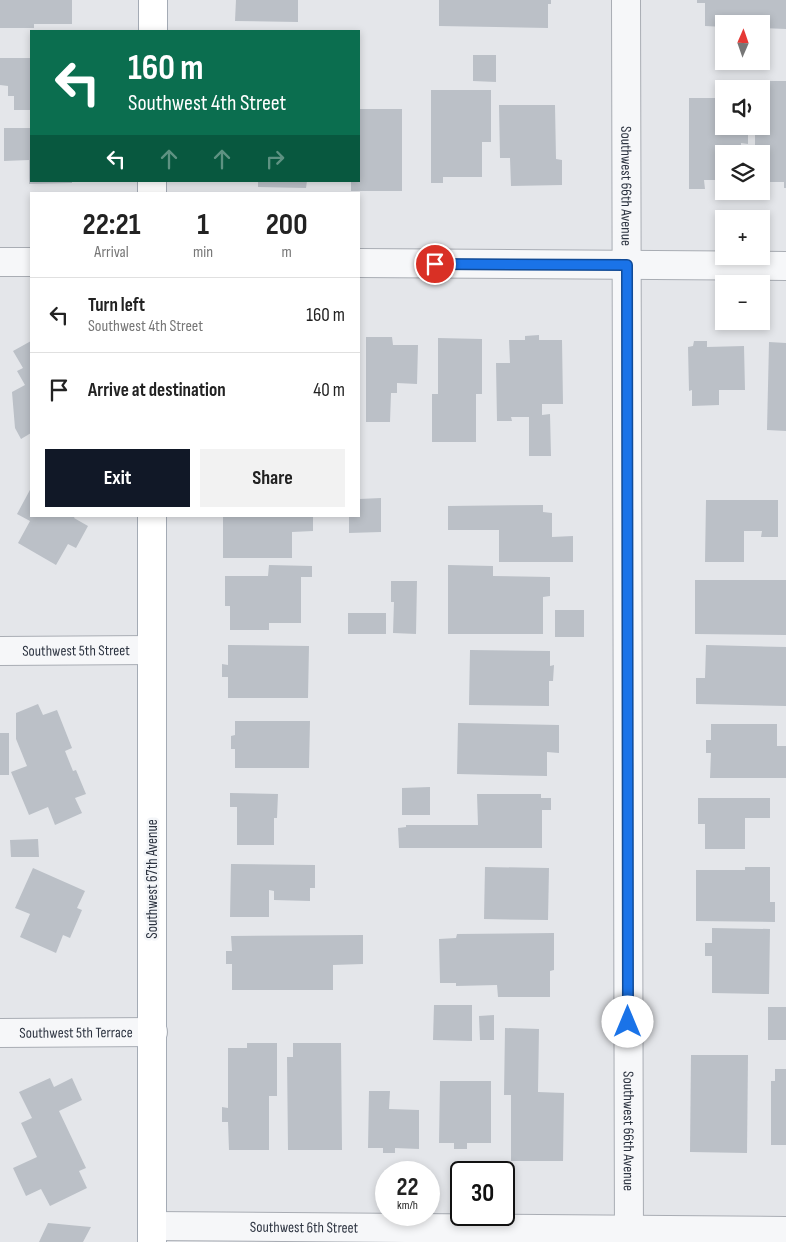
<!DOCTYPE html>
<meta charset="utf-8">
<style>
:root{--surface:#fff;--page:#f2f2f2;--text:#222;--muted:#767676;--line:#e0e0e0;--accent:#111827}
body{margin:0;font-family:"Sofia Sans Condensed",sans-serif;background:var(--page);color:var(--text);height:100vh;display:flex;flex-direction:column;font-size:19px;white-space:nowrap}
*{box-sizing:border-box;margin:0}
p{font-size:16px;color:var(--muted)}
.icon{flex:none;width:28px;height:28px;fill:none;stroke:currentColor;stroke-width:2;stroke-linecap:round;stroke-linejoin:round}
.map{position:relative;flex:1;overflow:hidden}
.sheet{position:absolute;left:30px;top:192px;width:330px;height:325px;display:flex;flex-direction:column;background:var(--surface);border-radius:0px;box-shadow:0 2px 8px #0003}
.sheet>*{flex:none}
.hud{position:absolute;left:30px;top:30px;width:330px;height:152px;border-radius:0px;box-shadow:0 2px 8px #0003;background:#0b6e4f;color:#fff;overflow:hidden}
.needle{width:32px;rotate:2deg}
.controls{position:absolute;left:715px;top:15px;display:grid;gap:10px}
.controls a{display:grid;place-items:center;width:55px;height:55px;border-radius:0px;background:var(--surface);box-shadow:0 2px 8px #0003;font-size:25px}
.speed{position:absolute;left:375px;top:1161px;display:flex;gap:10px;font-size:25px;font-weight:700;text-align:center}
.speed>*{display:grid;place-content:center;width:65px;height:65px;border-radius:50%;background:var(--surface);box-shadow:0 2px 8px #0003;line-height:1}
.speed small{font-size:12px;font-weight:400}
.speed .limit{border:2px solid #111;border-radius:8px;background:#fff;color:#111}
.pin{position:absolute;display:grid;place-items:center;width:42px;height:42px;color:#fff;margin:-21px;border:2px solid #fff;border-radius:50%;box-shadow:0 1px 5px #0007}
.me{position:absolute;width:55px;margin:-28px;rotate:0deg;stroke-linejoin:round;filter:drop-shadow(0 0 4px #0008)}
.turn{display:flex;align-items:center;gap:18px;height:105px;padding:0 15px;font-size:22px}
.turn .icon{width:65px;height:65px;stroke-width:2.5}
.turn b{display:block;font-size:35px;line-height:42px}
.lanes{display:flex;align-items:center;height:48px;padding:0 15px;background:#0003;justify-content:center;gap:25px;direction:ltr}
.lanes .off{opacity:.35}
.eta{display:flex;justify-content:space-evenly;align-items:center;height:85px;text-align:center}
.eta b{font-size:30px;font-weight:700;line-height:35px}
.primary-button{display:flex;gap:10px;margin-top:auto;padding:10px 15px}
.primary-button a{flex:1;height:58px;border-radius:0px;background:var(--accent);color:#fff;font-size:20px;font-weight:700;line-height:58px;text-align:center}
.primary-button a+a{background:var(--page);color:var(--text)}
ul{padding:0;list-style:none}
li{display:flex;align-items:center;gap:15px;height:75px;padding:0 15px;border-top:1px solid var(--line)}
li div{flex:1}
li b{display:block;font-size:19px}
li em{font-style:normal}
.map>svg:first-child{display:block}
.building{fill:#bbc0c7}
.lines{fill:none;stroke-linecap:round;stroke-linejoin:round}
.minor-casing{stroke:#a9adb4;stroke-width:30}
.major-casing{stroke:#a4abb5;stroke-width:30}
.minor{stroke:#f6f7f9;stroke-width:28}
.major{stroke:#fff;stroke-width:28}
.route-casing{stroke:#114b97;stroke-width:12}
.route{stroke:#1a73e8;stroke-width:9}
.labels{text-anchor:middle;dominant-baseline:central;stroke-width:5;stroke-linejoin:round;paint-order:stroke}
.street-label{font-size:15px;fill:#2d3441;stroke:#f3f5f8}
</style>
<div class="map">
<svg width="786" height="1242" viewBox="0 0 786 1242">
<rect width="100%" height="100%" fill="#e4e6ea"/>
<g class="building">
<path d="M0,0h72v24h-38v4h-34z"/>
<path d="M236,0h62v22l-63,-1z"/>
<path d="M439,0h112v4h-3v24l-109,-2z"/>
<path d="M697,0h89v29l-25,-1v-4h-37v3l-19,-1v-23h-8z"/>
<path d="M721,41h3v22l-5,-1z"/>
<path d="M473,55h23v27l-23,-1z"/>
<path d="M0,58h31v52h-17v-14h-6v-10l-8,-1z"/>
<path d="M770,81h16v107h-2v-6h-14v-6h-9v-22h-6v-28h6v-12h9z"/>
<path d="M431,90h60v52h-9v35h-39v6h-12z"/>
<path d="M689,98h35v28h24v18l-7,-1v11h-17v26h-20l1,9h-16z"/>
<path d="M499,105h56l1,54 6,1v25l-51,1 -1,-28h-10z"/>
<path d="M359,109h43v82h-51v-10h8z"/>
<path d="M4,128h27v53h41v2l-43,1v-24l-25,1z"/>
<path d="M258,181h49l-1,7 -48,-1z"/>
<path d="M539,335v5h23l1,64h-21v11l8,-1 1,42h-22v-39h-18l1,4h-15l-1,-58h14l-1,-23h16v-4z"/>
<path d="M366,337h26l1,8h25l-1,39 -20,-1v10h-6l-1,29h-24z"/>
<path d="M438,338l44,1v55h-6v48h-44v-48h6z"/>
<path d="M31,341v92l-10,6 -6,-11 -3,-36 13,-7 -8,-14 6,-3 -10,-17z"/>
<path d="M694,341h13v6l37,-1 1,44h-26v15l-27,1v-16l-3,1 -1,-44 5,-1z"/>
<path d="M769,342l17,1v88l-19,-1z"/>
<path d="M31,488v28h44l-1,2 14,8 -12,22 -8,-4 -12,21 -38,-22 12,-22 -13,-7z"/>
<path d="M381,498v34l-32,1v-17h10v-17z"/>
<path d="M706,500h72v37h-17l1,-6h-18v31h-39z"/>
<path d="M543,505v7l9,1v24l21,-1v26h-74v-32h-51v-24z"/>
<path d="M223,516h90v15l-21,1v26h-69z"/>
<path d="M269,565l43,1v11h-11v46h-32v7h-39v-24h-5v-30h43z"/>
<path d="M448,565l45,1v10l57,1v19l-7,1v37h-95z"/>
<path d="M695,580h91v55l-91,-1z"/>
<path d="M391,581h26l-1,53 -23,-1 1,-31h-3z"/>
<rect x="555" y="610" width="29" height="27"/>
<rect x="348" y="613" width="38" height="21"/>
<path d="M228,645l81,1 -1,52h-80v-21h-6v-13l6,1z"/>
<path d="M706,645l80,2v59l-90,-2v-26h9z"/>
<path d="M470,650l80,1v15l4,-1 -1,16h-4v25l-80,-1z"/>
<path d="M38,704l5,11 14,-5 15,38 -7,3 8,20 3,-1 10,24 -11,4 7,15 -27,12 -7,-18 -19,8 -18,-43 16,-6 -11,-27v-26z"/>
<path d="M235,721h75l-1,47h-74v-19h-4v-13l4,-1z"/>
<path d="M458,723l101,2v28l-12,-1v24l-90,-2z"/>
<path d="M711,724h66v22h9v32h-76l1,-25h-5v-13h5z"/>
<rect x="0" y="733" width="9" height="42"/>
<path d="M430,787v28h-28v-27z"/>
<path d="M230,793l48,1 -1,24h-3v27h-37v-38h-7z"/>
<path d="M477,794h64v4h10v12h-9v38h-143l-1,-20 8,-1v-2h72z"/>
<path d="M698,798h72v20h-25v31h-40v-25h-7z"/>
<path d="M38,839l1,18h-28l-1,-17z"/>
<path d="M231,864l84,1v23h-5v13l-36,-1v-9l-5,-1v27h-39z"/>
<path d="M485,867l64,1 -1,52 -64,-1z"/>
<path d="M745,867h25v35h5v20l-79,-1v-51h49z"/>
<path d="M33,868l52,23 -8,17 5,2 -12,28 -7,-3 -7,18 -36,-16 10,-23 -15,-6z"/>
<path d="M712,928l58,1 -1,65 -57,-1v-37h-7v-13h7z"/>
<path d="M554,933v37l-4,1v26h-52l-1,-12 -41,1v-3h-16l-1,-44 17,-1 1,-4z"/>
<path d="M363,935v29l-30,1v25h-101v-26h-6v-13h6l-1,-15z"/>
<path d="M434,1005h38v36l-39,-1z"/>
<rect x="768" y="1007" width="18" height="33"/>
<path d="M494,1015v25h-14l-1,-24z"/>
<path d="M505,1028l34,1 -1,63 26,1 -1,68h-52v-66h-7z"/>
<path d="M247,1043h30v53h-8v54h-40l-1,-28h-6v-15l6,1v-60h19z"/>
<path d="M293,1043h48l1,107h-54l-1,-93h6z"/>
<path d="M691,1055h57l-1,98 -57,-1z"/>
<path d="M775,1069h11v76h-15v-64h4z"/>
<path d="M50,1078l4,9 18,-9 10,22 -23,11 27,57 -7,3 8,17 -37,18 -9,-17 -15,7 -13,-28 24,-11 -16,-34 11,-5 -13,-26z"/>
<path d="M440,1081h51v62h-24v6h-13v-6h-15z"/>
<path d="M369,1091h21l-1,18 30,1v39l-24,-1v5h-12v-5h-15z"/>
<path d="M48,1223l21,2 22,2 -8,15h-44z"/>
</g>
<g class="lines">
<defs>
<g id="minor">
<path id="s1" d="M626,0l3,1242"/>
<path d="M0,262h31"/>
<path d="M359,263l427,3"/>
<path id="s2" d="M0,651l152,-1"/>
<path id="s3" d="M0,1033l153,-1"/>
<path id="s4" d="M152,1226l634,5"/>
</g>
<g id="major">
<path d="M153,0v31"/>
<path d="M152,194v-13"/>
<path d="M152,516v726"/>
</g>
</defs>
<use href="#minor" class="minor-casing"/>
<use href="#major" class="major-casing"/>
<use href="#minor" class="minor"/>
<use href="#major" class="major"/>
</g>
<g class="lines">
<defs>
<path id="route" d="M435,264l192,1 1,757"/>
</defs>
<use href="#route" class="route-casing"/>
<use href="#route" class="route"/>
</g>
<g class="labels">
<g class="street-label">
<text stroke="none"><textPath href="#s1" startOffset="186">Southwest 66th Avenue</textPath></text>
<text stroke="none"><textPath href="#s2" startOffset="76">Southwest 5th Street</textPath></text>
<text transform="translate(152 879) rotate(-90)">Southwest 67th Avenue</text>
<text stroke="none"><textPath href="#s3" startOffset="76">Southwest 5th Terrace</textPath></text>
<text stroke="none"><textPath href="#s1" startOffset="1131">Southwest 66th Avenue</textPath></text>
<text stroke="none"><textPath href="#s4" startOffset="152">Southwest 6th Street</textPath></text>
</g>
</g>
</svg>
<div class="controls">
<a><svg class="needle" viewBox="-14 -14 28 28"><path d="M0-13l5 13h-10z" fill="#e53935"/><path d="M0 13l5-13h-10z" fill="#767676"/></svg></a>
<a><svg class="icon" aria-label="sound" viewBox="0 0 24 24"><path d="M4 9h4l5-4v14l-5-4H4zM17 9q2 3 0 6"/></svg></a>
<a><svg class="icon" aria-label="layers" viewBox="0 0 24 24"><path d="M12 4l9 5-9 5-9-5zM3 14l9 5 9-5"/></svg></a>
<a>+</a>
<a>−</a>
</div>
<div class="speed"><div>22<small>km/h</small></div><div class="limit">30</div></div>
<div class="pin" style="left:435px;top:264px;background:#d93025"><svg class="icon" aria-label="arrive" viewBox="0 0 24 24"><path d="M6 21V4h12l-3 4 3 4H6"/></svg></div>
<svg class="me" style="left:628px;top:1022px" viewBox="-20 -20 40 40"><circle r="19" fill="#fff"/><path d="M0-13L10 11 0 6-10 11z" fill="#1a73e8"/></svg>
<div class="hud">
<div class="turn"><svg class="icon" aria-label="left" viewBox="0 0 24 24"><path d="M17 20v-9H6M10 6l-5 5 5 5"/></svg><div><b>160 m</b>Southwest 4th Street</div></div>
<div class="lanes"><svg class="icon" aria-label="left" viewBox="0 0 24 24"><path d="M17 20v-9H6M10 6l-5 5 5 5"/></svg><svg class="icon off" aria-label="ahead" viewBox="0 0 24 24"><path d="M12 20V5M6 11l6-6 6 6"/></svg><svg class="icon off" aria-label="ahead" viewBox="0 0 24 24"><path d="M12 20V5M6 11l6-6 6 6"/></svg><svg class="icon off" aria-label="right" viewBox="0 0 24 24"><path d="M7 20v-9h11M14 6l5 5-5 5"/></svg></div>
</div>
<section class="sheet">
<div class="eta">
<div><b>22:21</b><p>Arrival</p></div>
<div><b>1</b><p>min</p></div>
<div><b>200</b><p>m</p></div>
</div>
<ul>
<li><svg class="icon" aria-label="left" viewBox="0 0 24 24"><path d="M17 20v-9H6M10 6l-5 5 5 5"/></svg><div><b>Turn left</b><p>Southwest 4th Street</p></div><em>160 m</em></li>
<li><svg class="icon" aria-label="arrive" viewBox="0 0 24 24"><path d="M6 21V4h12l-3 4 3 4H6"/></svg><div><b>Arrive at destination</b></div><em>40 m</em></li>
</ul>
<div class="primary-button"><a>Exit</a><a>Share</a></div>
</section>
</div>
